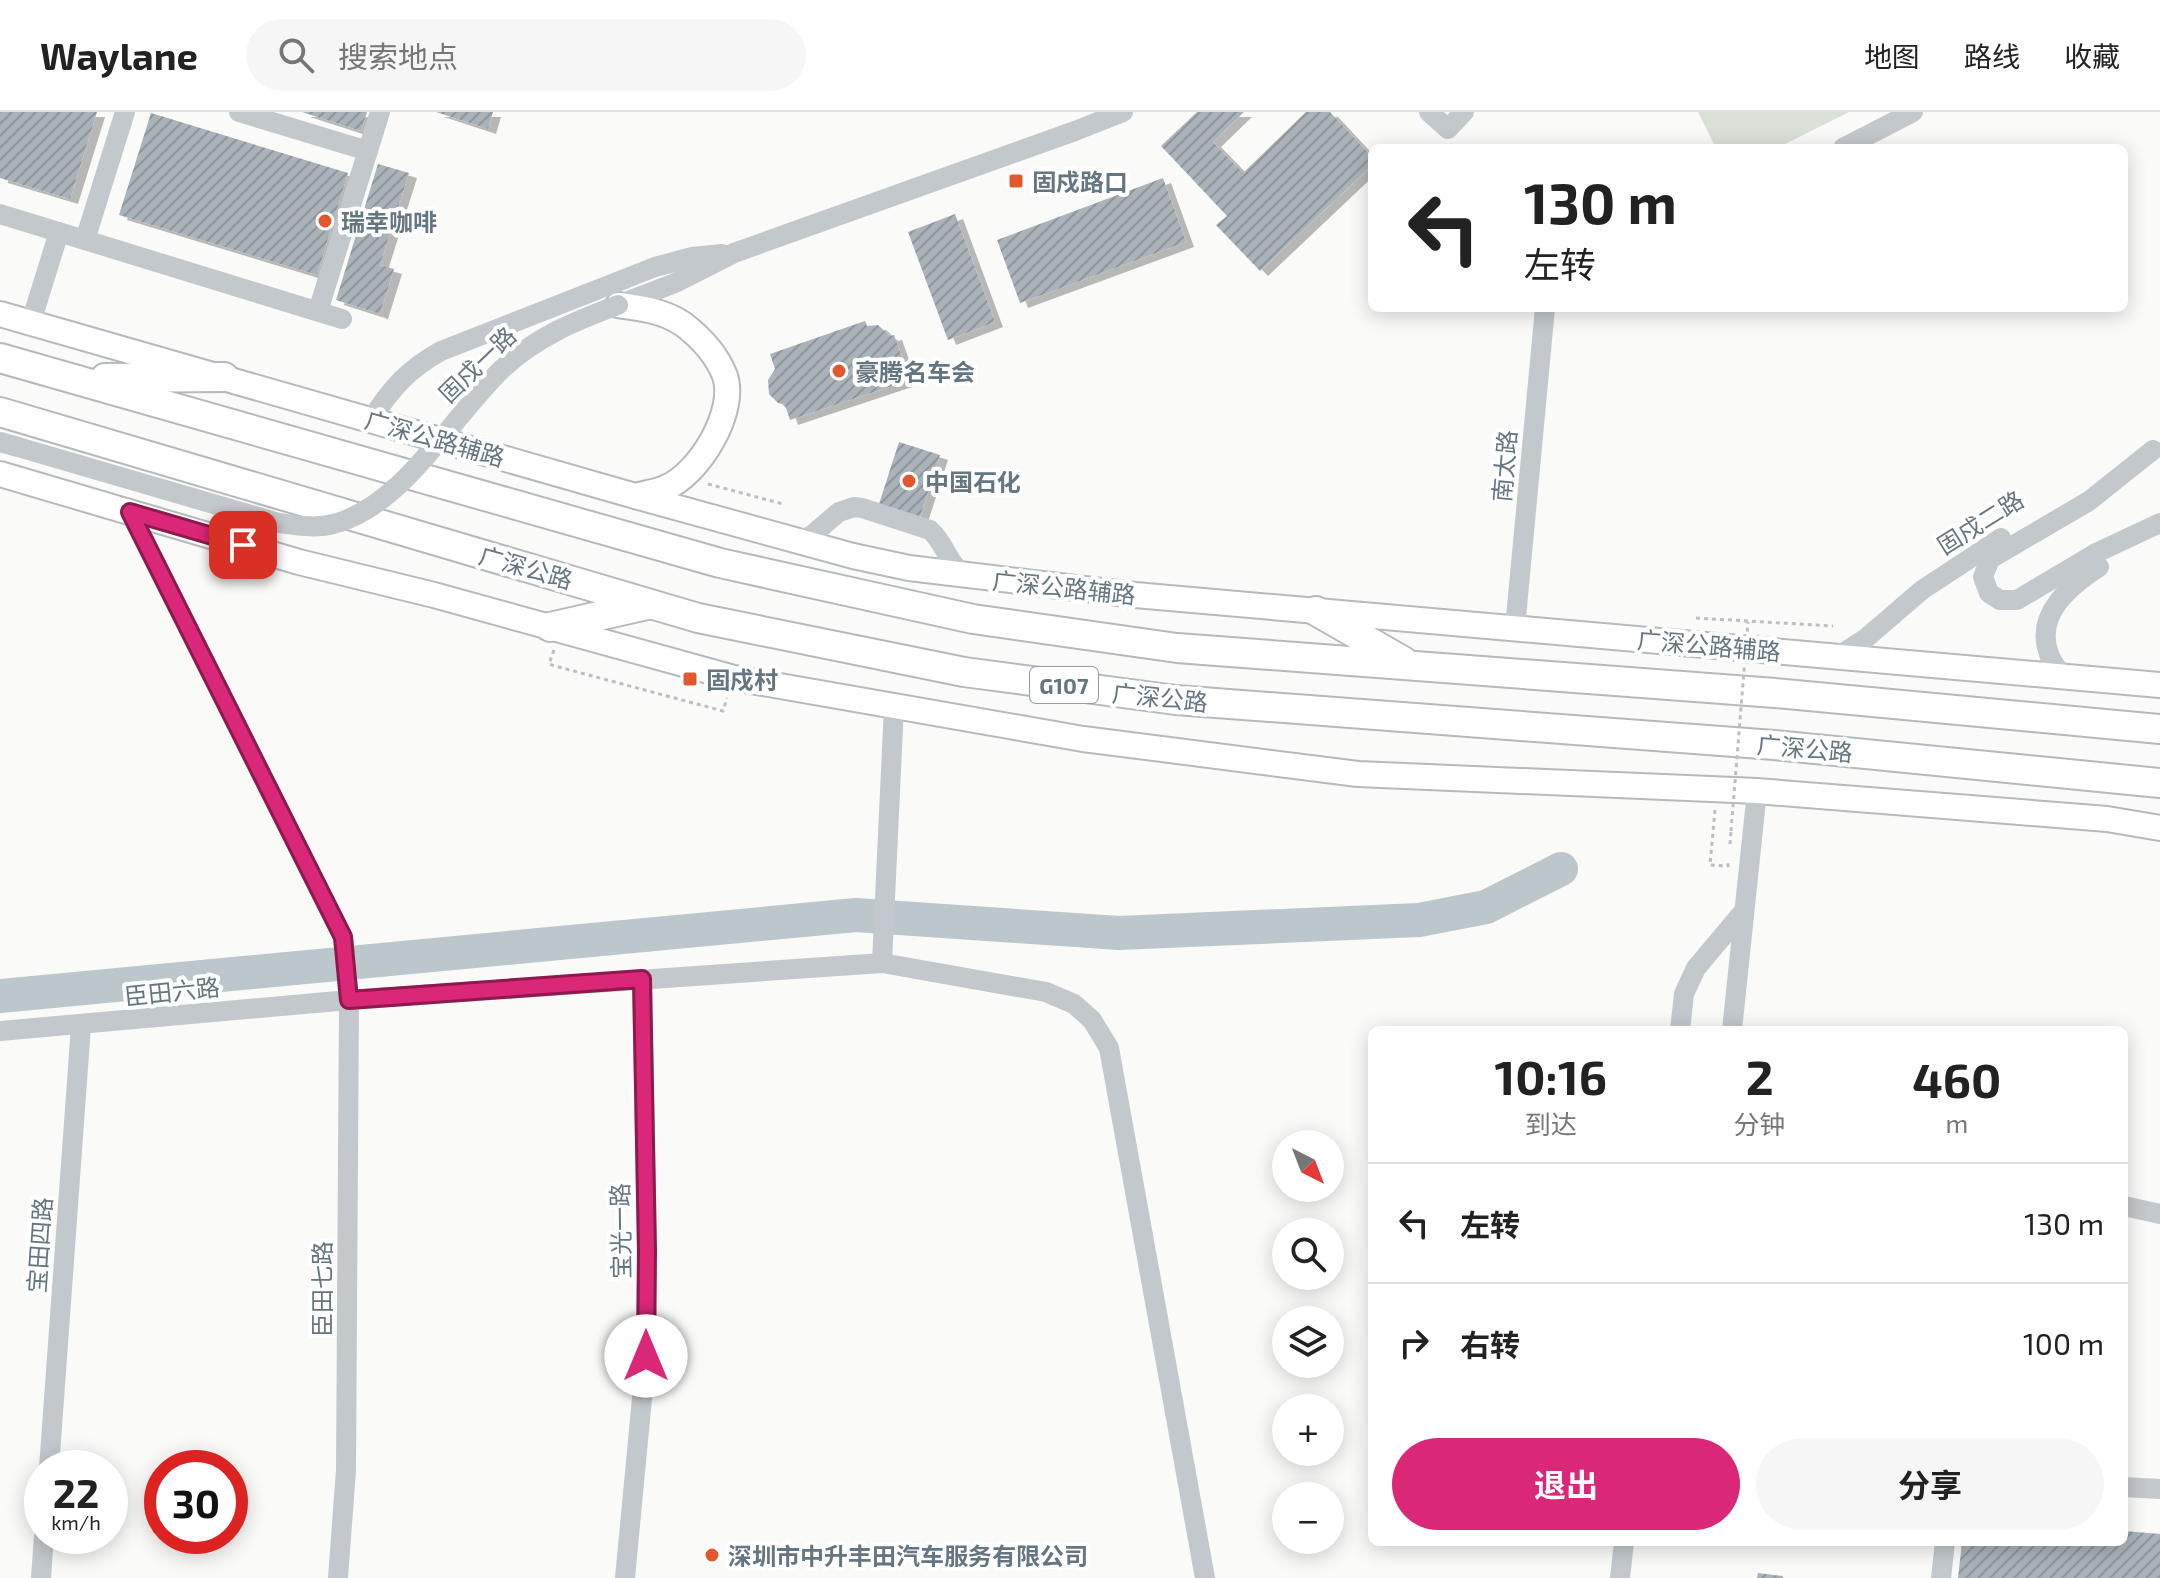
<!DOCTYPE html>
<html lang="zh">
<meta charset="utf-8">
<style>
:root{--surface:#fff;--page:#f6f6f6;--text:#222;--muted:#767676;--line:#e0e0e0;--accent:#db2777}
body{margin:0;font-family:"Exo 2","Noto Sans SC",sans-serif;background:var(--page);color:var(--text);height:100vh;display:flex;flex-direction:column;font-size:30px;white-space:nowrap}
*{box-sizing:border-box;margin:0}
p{font-size:26px;color:var(--muted)}
.icon{flex:none;width:44px;height:44px;fill:none;stroke:currentColor;stroke-width:2;stroke-linecap:round;stroke-linejoin:round}
.map{position:relative;flex:1;overflow:hidden}
.panel{position:absolute;left:1368px;top:914px;width:760px;height:520px;display:flex;flex-direction:column;background:var(--surface);border-radius:12px;box-shadow:0 4px 20px #0003}
.panel>*{flex:none}
.banner{position:absolute;left:1368px;top:32px;width:760px;height:168px;border-radius:12px;box-shadow:0 4px 20px #0003;background:#fff;color:var(--text);overflow:hidden}
.needle{width:52px;rotate:138deg}
.fabs{position:absolute;left:1272px;top:1018px;display:grid;gap:16px}
.fabs a{display:grid;place-items:center;width:72px;height:72px;border-radius:50%;background:var(--surface);box-shadow:0 4px 20px #0003;font-size:40px}
.speed{position:absolute;left:24px;top:1338px;display:flex;gap:16px;font-size:40px;font-weight:700;text-align:center}
.speed>*{display:grid;place-content:center;width:104px;height:104px;border-radius:50%;background:var(--surface);box-shadow:0 4px 20px #0003;line-height:1}
.speed small{font-size:20px;font-weight:400}
.speed .limit{border:12px solid #d22;background:#fff;color:#111}
.pin{position:absolute;display:grid;place-items:center;width:68px;height:68px;color:#fff;margin:-34px;border-radius:16px;box-shadow:0 4px 12px #0006}
.me{position:absolute;width:88px;margin:-44px;rotate:0deg;stroke-linejoin:round;filter:drop-shadow(0 0 6px #0008)}
.turn{display:flex;align-items:center;gap:28px;height:168px;padding:0 24px;font-size:36px}
.turn .icon{width:104px;height:104px;stroke-width:2.5}
.turn b{display:block;font-size:56px;line-height:68px}
.eta{display:flex;justify-content:space-evenly;align-items:center;height:136px;text-align:center}
.eta b{font-size:48px;font-weight:700;line-height:56px}
.button{display:flex;gap:16px;margin-top:auto;padding:16px 24px}
.button a{flex:1;height:92px;border-radius:48px;background:var(--accent);color:#fff;font-size:32px;font-weight:700;line-height:92px;text-align:center}
.button a+a{background:var(--page);color:var(--text)}
ul{padding:0;list-style:none}
li{display:flex;align-items:center;gap:24px;height:120px;padding:0 24px;border-top:2px solid var(--line)}
li div{flex:1}
li b{display:block;font-size:30px}
li em{font-style:normal}
header{display:flex;align-items:center;gap:48px;box-sizing:border-box;height:112px;padding:0 40px;background:var(--surface);border-bottom:2px solid var(--line)}
header strong{font-size:38px}
nav{display:flex;gap:44px;margin-inline-start:auto;font-size:28px}
.search{width:560px;height:72px;background:var(--page);display:flex;align-items:center;gap:20px;box-sizing:border-box;padding:0 28px;border-radius:44px;color:var(--muted);font-size:30px}
.map>svg:first-child{display:block}
.grass{fill:#dadfd7}
.lines{fill:none;stroke-linecap:round;stroke-linejoin:round}
.river{stroke:#bbc7cb;stroke-width:34}
.building{fill:url(#building-hatch);filter:url(#shadow)}
.major-casing{stroke:#b5babe;stroke-width:28}
.highway-casing{stroke:#b4b9bd;stroke-width:32}
.path{stroke:#bbbfc2;stroke-width:3;stroke-dasharray:4 4;stroke-linecap:butt}
.minor{stroke:#c3c8cc;stroke-width:20}
.major{stroke:#fff;stroke-width:24}
.highway{stroke:#fff;stroke-width:28}
.path-bridge{stroke:#bbbfc2;stroke-width:3;stroke-dasharray:4 4;stroke-linecap:butt}
.minor-bridge{stroke:#c3c8cc;stroke-width:20}
.route-casing{stroke:#8e194d;stroke-width:20}
.route{stroke:#db2777;stroke-width:14}
.poi-dot{fill:#e4572e;stroke:#fff;stroke-width:3}
.labels{text-anchor:middle;dominant-baseline:central;stroke-width:8;stroke-linejoin:round;paint-order:stroke}
.shield{fill:#fff;stroke:#939fa8;stroke-width:2}
.shield-label{font-size:22px;font-weight:bold;fill:#657683}
.poi-label{font-size:24px;font-weight:bold;fill:#657683;stroke:#fff;text-anchor:start}
.street-label{font-size:24px;fill:#657683;stroke:#fff}
</style>
<header>
<strong>Waylane</strong>
<div class="search"><svg class="icon" aria-label="search" viewBox="0 0 24 24"><circle cx="10" cy="10" r="6"/><path d="M15 15l6 6"/></svg>搜索地点</div>
<nav><a>地图</a><a>路线</a><a>收藏</a></nav>
</header>
<div class="map">
<svg width="2160" height="1466" viewBox="0 0 2160 1466">
<defs>
<pattern id="building-hatch" width="6" height="6" patternUnits="userSpaceOnUse" patternTransform="scale(2)"><rect width="6" height="6" fill="#aab3b9"/><path d="M-1 1l2-2M0 6l6-6M5 7l2-2" fill="none" stroke="#8e969c"/></pattern>
<filter id="shadow"><feDropShadow dx="8" dy="5" stdDeviation="0" flood-color="#0004"/></filter>
</defs>
<rect width="100%" height="100%" fill="#fafaf8"/>
<path class="grass" d="M1698,0h151l-72,36h-61z"/>
<g class="lines">
<path class="river" d="M0,884l856,-81 263,18 300,-13 67,-13 75,-38"/>
</g>
<g class="building">
<path d="M0,0h97l-27,87 -70,-21z"/>
<path d="M302,0h65l-6,19z"/>
<path d="M436,0h57l-5,17z"/>
<path d="M1197,0h47l-31,30 30,31 63,-61h24l42,45v8l-112,106 -44,-46 11,-9 -66,-70z"/>
<path d="M151,1l197,60 -31,102 -198,-60z"/>
<path d="M378,52l31,9 -29,92 14,4 -14,45 -44,-14z"/>
<path d="M1163,66l23,64 -166,61 -23,-63z"/>
<path d="M955,102l40,108 -47,18 -40,-108z"/>
<path d="M865,209l2,5 11,-1 12,11 4,-1 16,45 -120,40 -5,-15 -7,-2 -9,-9 -1,-14 7,-11 -5,-15z"/>
<path d="M899,330l41,13 -21,65 -41,-13z"/>
<path d="M2124,1419l36,3v44h-202l4,-36h162z"/>
<path d="M1758,1461l25,3v2h-26z"/>
</g>
<g class="lines">
<defs>
<g id="major">
<path d="M618,193c23,3 46,6 65,19 17,13 34,31 42,52 12,35 -26,99 -60,112 -9,4 -20,5 -29,8"/>
<path d="M0,202l635,182 218,60 56,12 226,27 1025,90"/>
<path d="M0,362l299,88 135,33 300,83 349,61 275,35 399,17 350,28 53,9"/>
</g>
<g id="highway">
<path d="M0,246l720,205 253,56 204,29 598,45 385,36"/>
<path d="M105,266l119,-1"/>
<path d="M0,300l698,206 266,54 212,28 598,45 386,38"/>
<path d="M1316,499l87,50"/>
<path d="M550,515l97,-22"/>
</g>
</defs>
<use href="#major" class="major-casing"/>
<use href="#highway" class="highway-casing"/>
<g class="path">
<path d="M708,372l75,20"/>
<path d="M1696,506l137,8"/>
<path d="M554,538l-5,14 6,2 168,45 4,-13"/>
<path d="M1715,698l-5,55 18,1v-3"/>
<path d="M1730,732l1,-13"/>
</g>
<g class="minor">
<path d="M239,0l129,39"/>
<path d="M1429,0l19,17 16,-17"/>
<path d="M1843,36l70,-36"/>
<path d="M0,102l342,105"/>
<path d="M85,128l40,-128"/>
<path d="M618,193l57,-22 59,-30 341,-122 48,-19"/>
<path d="M318,199l62,-199"/>
<path d="M31,210l28,-90"/>
<path d="M372,307c18,-30 38,-51 69,-68l214,-84 37,-10 30,-3"/>
<path d="M0,330l18,5"/>
<path d="M2153,338l-64,51 -99,58 -7,18 6,16 11,7h17l79,-47 64,-30"/>
<path d="M130,400l213,425 6,63 -3,470 -8,108"/>
<path d="M799,429l13,-6 27,-23 15,-5 8,1 68,22c16,14 16,32 35,45"/>
<path d="M1515,516l30,-320"/>
<path d="M1837,545l28,-18 57,-49 79,-52"/>
<path d="M2062,564c-4,-7 -11,-15 -13,-22 -15,-40 22,-69 50,-87"/>
<path d="M882,851l12,-257"/>
<path d="M1680,918l4,-36 12,-26 48,-57"/>
<path d="M1732,918l25,-239"/>
<path d="M0,919l349,-31 533,-37 164,29 28,12 18,16 17,28 96,530"/>
<path d="M2124,1094l36,8"/>
<path d="M49,1356l32,-442"/>
<path d="M2124,1375l36,2"/>
<path d="M41,1466l3,-42"/>
<path d="M625,1466l21,-222 1,-105 -5,-272"/>
<path d="M1620,1466l4,-36"/>
<path d="M1941,1466l4,-36"/>
</g>
<use href="#major" class="major"/>
<use href="#highway" class="highway"/>
<path class="path-bridge" d="M1731,719l17,-209"/>
<path class="minor-bridge" d="M18,335l261,76c17,2 36,6 54,1 68,-16 120,-108 169,-155 34,-32 73,-48 116,-64"/>
</g>
<g class="lines">
<defs>
<path id="route" d="M243,433l-113,-33 213,425 6,63 293,-21 5,272 -1,105"/>
</defs>
<use href="#route" class="route-casing"/>
<use href="#route" class="route"/>
</g>
<g class="poi-dot">
<rect x="1008" y="61" width="16" height="16" rx="4"/>
<circle cx="325" cy="109" r="8"/>
<circle cx="839" cy="259" r="8"/>
<circle cx="909" cy="369" r="8"/>
<rect x="682" y="559" width="16" height="16" rx="4"/>
<circle cx="712" cy="1443" r="8"/>
</g>
<g class="labels">
<rect class="shield" x="1030" y="555" width="68" height="36" rx="6"/>
<g class="shield-label">
<text x="1064" y="573">G107</text>
</g>
<g class="poi-label">
<text x="1032" y="69">固戍路口</text>
<text x="341" y="109">瑞幸咖啡</text>
<text x="855" y="259">豪腾名车会</text>
<text x="925" y="369">中国石化</text>
<text x="706" y="567">固戍村</text>
<text x="728" y="1443">深圳市中升丰田汽车服务有限公司</text>
</g>
<g class="street-label">
<text transform="translate(477 252) rotate(-44)">固戍一路</text>
<text transform="translate(435 326) rotate(16)">广深公路辅路</text>
<text transform="translate(1504 354) rotate(-85)">南太路</text>
<text transform="translate(1980 410) rotate(-32)">固戍二路</text>
<text transform="translate(526 455) rotate(16)">广深公路</text>
<text transform="translate(1064 475) rotate(6)">广深公路辅路</text>
<text transform="translate(1709 533) rotate(5)">广深公路辅路</text>
<text transform="translate(1160 585) rotate(6)">广深公路</text>
<text transform="translate(1805 636) rotate(5)">广深公路</text>
<text transform="translate(172 879) rotate(-6)">臣田六路</text>
<text transform="translate(620 1119) rotate(-91)">宝光一路</text>
<text transform="translate(39 1133) rotate(-86)">宝田四路</text>
<text transform="translate(321 1177) rotate(-90)">臣田七路</text>
</g>
</g>
</svg>
<div class="fabs">
<a><svg class="needle" viewBox="-14 -14 28 28"><path d="M0-13l5 13h-10z" fill="#e53935"/><path d="M0 13l5-13h-10z" fill="#767676"/></svg></a>
<a><svg class="icon" aria-label="search" viewBox="0 0 24 24"><circle cx="10" cy="10" r="6"/><path d="M15 15l6 6"/></svg></a>
<a><svg class="icon" aria-label="layers" viewBox="0 0 24 24"><path d="M12 4l9 5-9 5-9-5zM3 14l9 5 9-5"/></svg></a>
<a>+</a>
<a>−</a>
</div>
<div class="speed"><div>22<small>km/h</small></div><div class="limit">30</div></div>
<div class="pin" style="left:243px;top:433px;background:#d93025"><svg class="icon" aria-label="arrive" viewBox="0 0 24 24"><path d="M6 21V4h12l-3 4 3 4H6"/></svg></div>
<svg class="me" style="left:646px;top:1244px" viewBox="-20 -20 40 40"><circle r="19" fill="#fff"/><path d="M0-13L10 11 0 6-10 11z" fill="#db2777"/></svg>
<div class="banner">
<div class="turn"><svg class="icon" aria-label="left" viewBox="0 0 24 24"><path d="M17 20v-9H6M10 6l-5 5 5 5"/></svg><div><b>130 m</b>左转</div></div>
</div>
<section class="panel">
<div class="eta">
<div><b>10:16</b><p>到达</p></div>
<div><b>2</b><p>分钟</p></div>
<div><b>460</b><p>m</p></div>
</div>
<ul>
<li><svg class="icon" aria-label="left" viewBox="0 0 24 24"><path d="M17 20v-9H6M10 6l-5 5 5 5"/></svg><div><b>左转</b></div><em>130 m</em></li>
<li><svg class="icon" aria-label="right" viewBox="0 0 24 24"><path d="M7 20v-9h11M14 6l5 5-5 5"/></svg><div><b>右转</b></div><em>100 m</em></li>
</ul>
<div class="button"><a>退出</a><a>分享</a></div>
</section>
</div>
